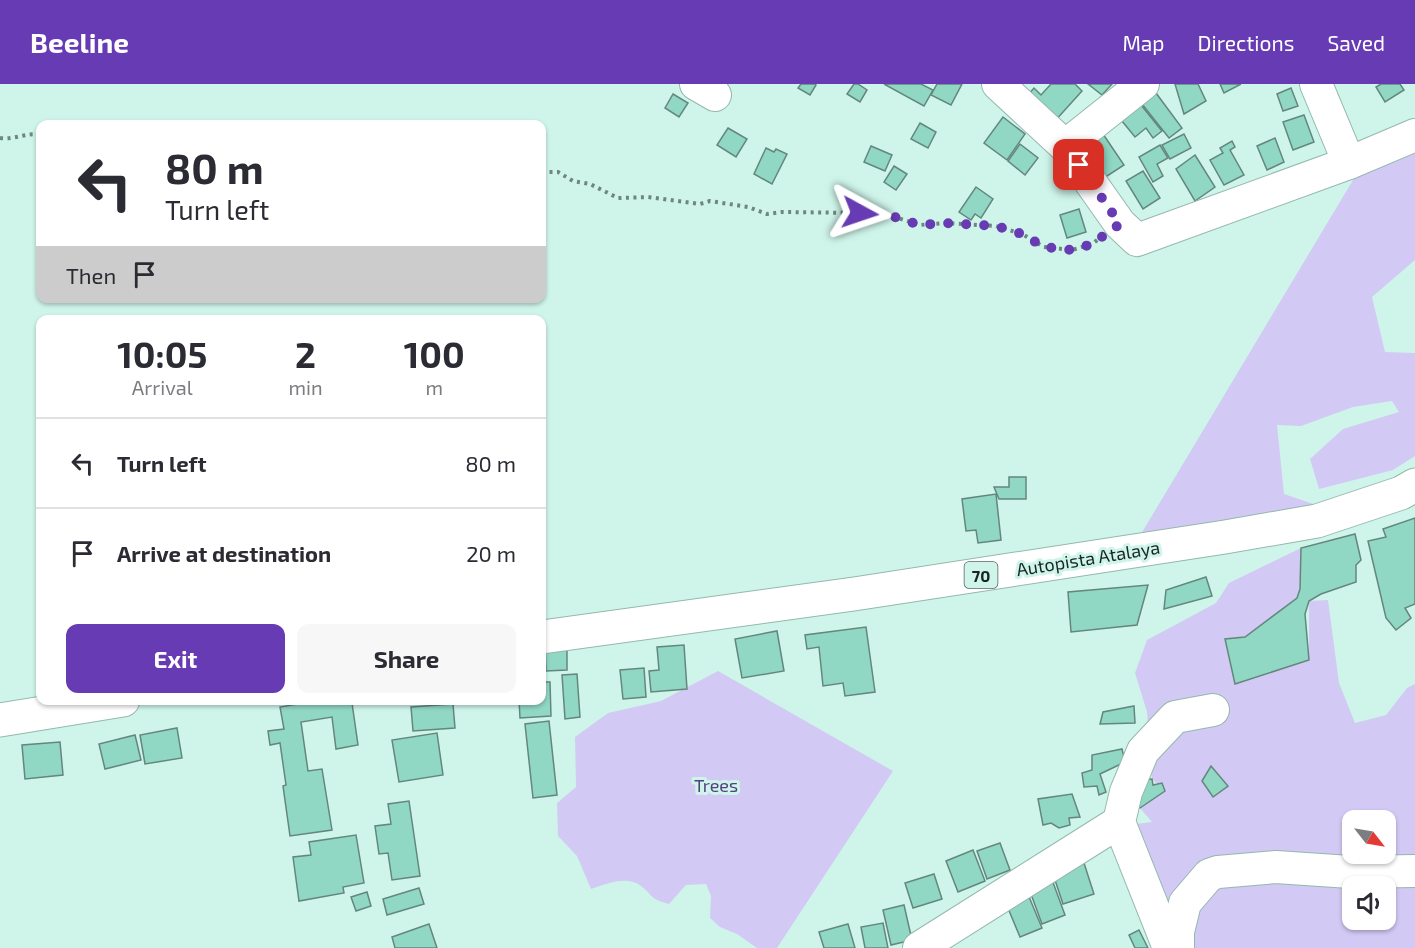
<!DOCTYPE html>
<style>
:root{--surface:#fff;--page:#f7f7f7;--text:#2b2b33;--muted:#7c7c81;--line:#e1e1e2;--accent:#673bb3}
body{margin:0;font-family:"Exo 2",sans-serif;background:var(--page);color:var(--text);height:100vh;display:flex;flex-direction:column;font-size:22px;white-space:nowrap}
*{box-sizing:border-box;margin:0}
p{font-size:20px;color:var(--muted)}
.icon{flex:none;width:33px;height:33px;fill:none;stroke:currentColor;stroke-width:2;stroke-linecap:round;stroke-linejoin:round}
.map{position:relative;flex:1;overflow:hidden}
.details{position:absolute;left:36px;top:231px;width:510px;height:390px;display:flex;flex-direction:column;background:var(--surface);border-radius:12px;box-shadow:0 2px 4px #0004}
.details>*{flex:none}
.guide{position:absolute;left:36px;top:36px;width:510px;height:183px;border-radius:12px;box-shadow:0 2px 4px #0004;background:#fff;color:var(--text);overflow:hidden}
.needle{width:39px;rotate:121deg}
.controls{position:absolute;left:1342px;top:726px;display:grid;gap:12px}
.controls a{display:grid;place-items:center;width:54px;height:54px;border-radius:12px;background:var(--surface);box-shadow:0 2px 4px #0004;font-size:30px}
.pin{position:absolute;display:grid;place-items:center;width:51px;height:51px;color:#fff;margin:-26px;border-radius:12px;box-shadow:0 3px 9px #0006}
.me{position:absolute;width:66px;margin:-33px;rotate:95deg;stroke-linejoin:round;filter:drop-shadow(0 0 4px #0008)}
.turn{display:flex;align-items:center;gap:21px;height:126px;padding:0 30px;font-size:27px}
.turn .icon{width:78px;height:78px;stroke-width:2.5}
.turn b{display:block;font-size:42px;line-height:51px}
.then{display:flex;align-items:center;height:57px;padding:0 30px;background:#0003;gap:12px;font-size:22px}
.eta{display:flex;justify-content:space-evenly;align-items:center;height:102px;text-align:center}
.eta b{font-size:36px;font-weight:700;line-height:42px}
.action{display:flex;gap:12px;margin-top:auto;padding:12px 30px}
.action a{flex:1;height:69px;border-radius:12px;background:var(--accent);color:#fff;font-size:24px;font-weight:700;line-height:69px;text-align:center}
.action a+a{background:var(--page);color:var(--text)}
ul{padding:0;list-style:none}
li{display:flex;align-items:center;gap:18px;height:90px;padding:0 30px;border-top:2px solid var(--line)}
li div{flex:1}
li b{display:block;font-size:22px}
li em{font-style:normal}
header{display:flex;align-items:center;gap:36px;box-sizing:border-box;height:84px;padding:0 30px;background:var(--accent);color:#fff}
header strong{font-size:28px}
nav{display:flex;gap:33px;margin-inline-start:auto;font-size:21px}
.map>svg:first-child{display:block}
.green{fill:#d3c9f5;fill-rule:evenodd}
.building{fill:#90d7c4;stroke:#64877d;stroke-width:1.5}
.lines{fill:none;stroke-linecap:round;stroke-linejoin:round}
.minor-casing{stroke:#94b8ad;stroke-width:34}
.major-casing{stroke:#94b8ad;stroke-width:35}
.path{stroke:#6d867f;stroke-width:4;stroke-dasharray:3 4.5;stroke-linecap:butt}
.minor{stroke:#fff;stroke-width:32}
.major{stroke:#fff;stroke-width:33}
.route{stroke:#673bb3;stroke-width:10;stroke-dasharray:0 18}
.labels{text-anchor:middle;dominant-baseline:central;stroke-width:6;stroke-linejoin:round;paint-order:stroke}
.shield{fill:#cff5ea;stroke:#4f645e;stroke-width:1.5}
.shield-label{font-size:16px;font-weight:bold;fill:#182622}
.street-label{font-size:18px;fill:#182622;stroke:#cff5ea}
.park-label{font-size:18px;fill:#544182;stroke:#cff5ea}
</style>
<header>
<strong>Beeline</strong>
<nav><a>Map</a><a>Directions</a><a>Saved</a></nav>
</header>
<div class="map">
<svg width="1415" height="864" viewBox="0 0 1415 864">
<rect width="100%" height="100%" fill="#cff5ea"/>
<g class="green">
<path d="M1415,59v117l-43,37 13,55 30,1v103l-22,14 -74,19 -9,-30 33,-30 56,-17 -7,-11 -39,6 -52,19 -24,-1 7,69 44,15 -193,35 224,-374z"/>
<path d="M1301,464l-1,41 -3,9 -52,39 -20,3 10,43 74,-23v-59l19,-1 11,83 16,40 31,-8 21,-27 8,-4v264h-233l-54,-123 24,-3 -12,-14 25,-17 -13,-12 -5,-67 -12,-39 12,-33 69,-37 13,-20zM1353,736h33v34h-33zM1353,802h33v34h-33z"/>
<path d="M718,587l175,100 -116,177h-20l-20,-14 -17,-7 -10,-9 1,-22 -5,-12 -20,1 -17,19c-21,-6 -13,-6 -28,-18 -14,-11 -35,-2 -50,3l-14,-33 -19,-20 -1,-33 19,-16 -1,-50 33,-24 53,-12z"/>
</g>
<g class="building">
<path d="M801,0h14l1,1 -6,10 -12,-7z"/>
<path d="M854,0h4l9,6 -7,12 -13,-8z"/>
<path d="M884,0h37l12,6 -9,16z"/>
<path d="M937,0h25l-11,21 -20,-10z"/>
<path d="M1051,0h24l7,7 -28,31 -28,-25 8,-9 7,7z"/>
<path d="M1088,0h24l-10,11z"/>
<path d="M1175,0h23l8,17 -22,13z"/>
<path d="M1220,0h21l-17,9z"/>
<path d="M1381,0h19l4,6 -19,12 -9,-15z"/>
<path d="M1291,4l7,18 -15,5 -6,-17z"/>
<path d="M1156,9l26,35 -13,10 -27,-34z"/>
<path d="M673,10l15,9 -9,14 -14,-9z"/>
<path d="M1141,21l21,26 -9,7 -7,-10 -11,9 -13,-16z"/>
<path d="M1304,31l10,27 -21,8 -10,-28z"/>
<path d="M1003,33l22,17 -18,26 -23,-17z"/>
<path d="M920,39l16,9 -8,16 -17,-9z"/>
<path d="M728,44l19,11 -11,18 -19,-12z"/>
<path d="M1103,50l21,31 -23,15 -21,-31z"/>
<path d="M1184,50l7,14 -21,11 -8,-14z"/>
<path d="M1275,54l9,24 -17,8 -10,-24z"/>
<path d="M1232,57l3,6 -5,3 14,25 -20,10 -14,-25 13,-7 -3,-5z"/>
<path d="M1020,60l18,14 -13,17 -17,-14z"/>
<path d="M1160,61l8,13 -11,6 6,12 -10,6 -14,-25z"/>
<path d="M871,62l21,9 -7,16 -21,-9z"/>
<path d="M766,64l8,4 2,-3 11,5 -15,30 -18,-10z"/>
<path d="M1195,71l20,32 -20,14 -19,-32z"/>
<path d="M894,82l13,8 -11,16 -12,-8z"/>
<path d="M1143,87l17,27 -17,11 -17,-28z"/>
<path d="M976,103l17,12 -12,19 -6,-4 -4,6 -12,-8z"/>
<path d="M1079,125l7,23 -19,6 -7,-23z"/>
<path d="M1009,393h17v22h-27l-5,-12h15z"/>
<path d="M996,410l5,46 -23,3 -2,-13 -10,1 -4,-32z"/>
<path d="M1415,434v86l-10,4 6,10 -15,12 -10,-12 -18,-77 18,-4 -3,-8z"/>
<path d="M1355,450l6,26 -5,5v17l-35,12 -12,7 -4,13 4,46 -74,24 -10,-45 20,-2 52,-39 3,-9 1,-41z"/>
<path d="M1206,493l6,19 -48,13 2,-19z"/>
<path d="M1148,501l-11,40 -66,7 -3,-40z"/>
<path d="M866,543l9,65 -30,4 -2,-13 -20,3 -4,-39 -12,2 -2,-14z"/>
<path d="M777,547l7,40 -42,7 -7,-39z"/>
<path d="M545,561h22v25l-21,1z"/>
<path d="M684,561l3,44 -36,3 -2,-21 10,-1 -2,-23z"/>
<path d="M644,584l2,29 -23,2 -3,-29z"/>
<path d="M577,590l3,43 -15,2 -3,-44z"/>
<path d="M542,598h8l1,34 -31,2 -1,-18h23z"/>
<path d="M321,616h22l1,4 8,-1 6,42 -22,4 -4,-32 -31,5 7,49 14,-2 10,61 -42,6 -7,-50 3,-1 -6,-42 -10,2 -2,-14 16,-2 -4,-22z"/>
<path d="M453,620l2,24 -42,3 -2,-24z"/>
<path d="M1134,622l1,17 -35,1 3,-12z"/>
<path d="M549,637l8,74 -24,3 -8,-74z"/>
<path d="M177,644l5,30 -37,6 -5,-29z"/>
<path d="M437,649l6,42 -44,7 -7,-42z"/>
<path d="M135,651l6,25 -36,9 -6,-25z"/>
<path d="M60,658l3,33 -38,4 -3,-34z"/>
<path d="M1122,665l3,13 -25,12 6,18 -7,3 -2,-9 -13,1 -2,-14 10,-3v-15z"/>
<path d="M1211,682l17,20 -15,11 -11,-16z"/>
<path d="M1152,695l1,6 9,-2 3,8 -25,17 -4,-8v-20z"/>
<path d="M1072,710l8,23 -11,1 1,7 -11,3 -8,-5 -8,2 -5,-26z"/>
<path d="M409,717l11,75 -28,4 -4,-27 -9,1 -4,-28 16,-2 -3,-20z"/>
<path d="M356,751l8,48 -21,4 1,6 -45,8 -6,-44 18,-2 -2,-13z"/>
<path d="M1000,759l10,27 -23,9 -10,-28z"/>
<path d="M973,766l12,31 -27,11 -12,-31z"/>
<path d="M1083,776l11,34 -31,10 -11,-33z"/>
<path d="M934,790l8,25 -29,9 -8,-25z"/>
<path d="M1051,793l14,38 -23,9 -14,-38z"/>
<path d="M419,804l5,16 -37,11 -4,-16z"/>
<path d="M367,808l4,14 -15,5 -5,-14z"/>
<path d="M1027,808l15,36 -22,9 -15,-36z"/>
<path d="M904,821l8,35 -21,5 -8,-35z"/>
<path d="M883,839l5,25h-23l-4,-21z"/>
<path d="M429,840l8,24h-42l-3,-11z"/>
<path d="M848,840l7,24h-31l-5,-16z"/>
<path d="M1139,846l9,18h-13l-6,-13z"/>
</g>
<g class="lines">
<defs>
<g id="minor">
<path d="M696,0l19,11"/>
<path d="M998,0l67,62 55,78 17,16 212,-77 66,-28"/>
<path d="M1316,0l33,79"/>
<path d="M1065,62l78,-62"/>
<path d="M919,864l200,-126"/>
<path d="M1169,864l-50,-126 7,-30 17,-41 32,-34 38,-7"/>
<path d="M1178,864v-16l7,-29 24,-28 9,-3 58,-5 74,5 65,-1"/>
</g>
<g id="major">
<path d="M542,553l312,-43 371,-57 92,-16 84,-28 14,-8"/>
<path d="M0,636l123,-20"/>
</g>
</defs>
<use href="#minor" class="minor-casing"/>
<use href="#major" class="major-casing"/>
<g class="path">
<path d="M0,54c15,2 27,-6 40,-3"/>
<path d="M542,88h16l15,9 17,3 28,14 30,-1 52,7 10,-3 38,6 19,7 15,-2 78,1 25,1 35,11 24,-2 52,3 26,8 22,13 28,3 20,-6 8,-6"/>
</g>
<use href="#minor" class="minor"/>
<use href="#major" class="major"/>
</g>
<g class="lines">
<path class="route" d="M860,129l25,1 35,11 24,-2 52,3 26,8 22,13 28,3 20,-6 28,-20 -41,-59"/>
</g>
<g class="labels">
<rect class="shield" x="964.5" y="478" width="33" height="26" rx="4.5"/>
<g class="shield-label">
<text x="981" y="491">70</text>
</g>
<g class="street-label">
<text transform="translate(1088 474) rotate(-9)">Autopista Atalaya</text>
</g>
<g class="park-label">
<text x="716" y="701">Trees</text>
</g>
</g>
</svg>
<div class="controls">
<a><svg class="needle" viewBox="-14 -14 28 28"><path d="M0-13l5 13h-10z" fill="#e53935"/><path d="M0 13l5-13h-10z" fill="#7c7c81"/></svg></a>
<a><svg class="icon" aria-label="sound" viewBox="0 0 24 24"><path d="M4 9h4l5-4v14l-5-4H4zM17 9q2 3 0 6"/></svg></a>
</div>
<div class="pin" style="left:1079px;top:81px;background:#d93025"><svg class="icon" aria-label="arrive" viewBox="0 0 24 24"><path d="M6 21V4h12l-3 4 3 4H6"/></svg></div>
<svg class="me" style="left:860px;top:129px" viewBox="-20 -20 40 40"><path d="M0-17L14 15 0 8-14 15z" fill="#673bb3" stroke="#fff" stroke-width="4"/></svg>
<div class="guide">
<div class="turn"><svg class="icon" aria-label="left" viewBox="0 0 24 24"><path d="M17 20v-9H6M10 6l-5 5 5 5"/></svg><div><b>80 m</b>Turn left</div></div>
<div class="then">Then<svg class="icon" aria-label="arrive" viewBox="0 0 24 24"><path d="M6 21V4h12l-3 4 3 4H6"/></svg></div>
</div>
<section class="details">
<div class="eta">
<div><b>10:05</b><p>Arrival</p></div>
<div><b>2</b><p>min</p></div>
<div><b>100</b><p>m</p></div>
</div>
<ul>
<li><svg class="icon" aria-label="left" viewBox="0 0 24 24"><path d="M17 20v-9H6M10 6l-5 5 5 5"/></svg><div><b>Turn left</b></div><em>80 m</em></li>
<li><svg class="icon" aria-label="arrive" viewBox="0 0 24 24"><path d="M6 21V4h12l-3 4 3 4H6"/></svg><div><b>Arrive at destination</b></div><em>20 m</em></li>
</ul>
<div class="action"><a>Exit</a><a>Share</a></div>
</section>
</div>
